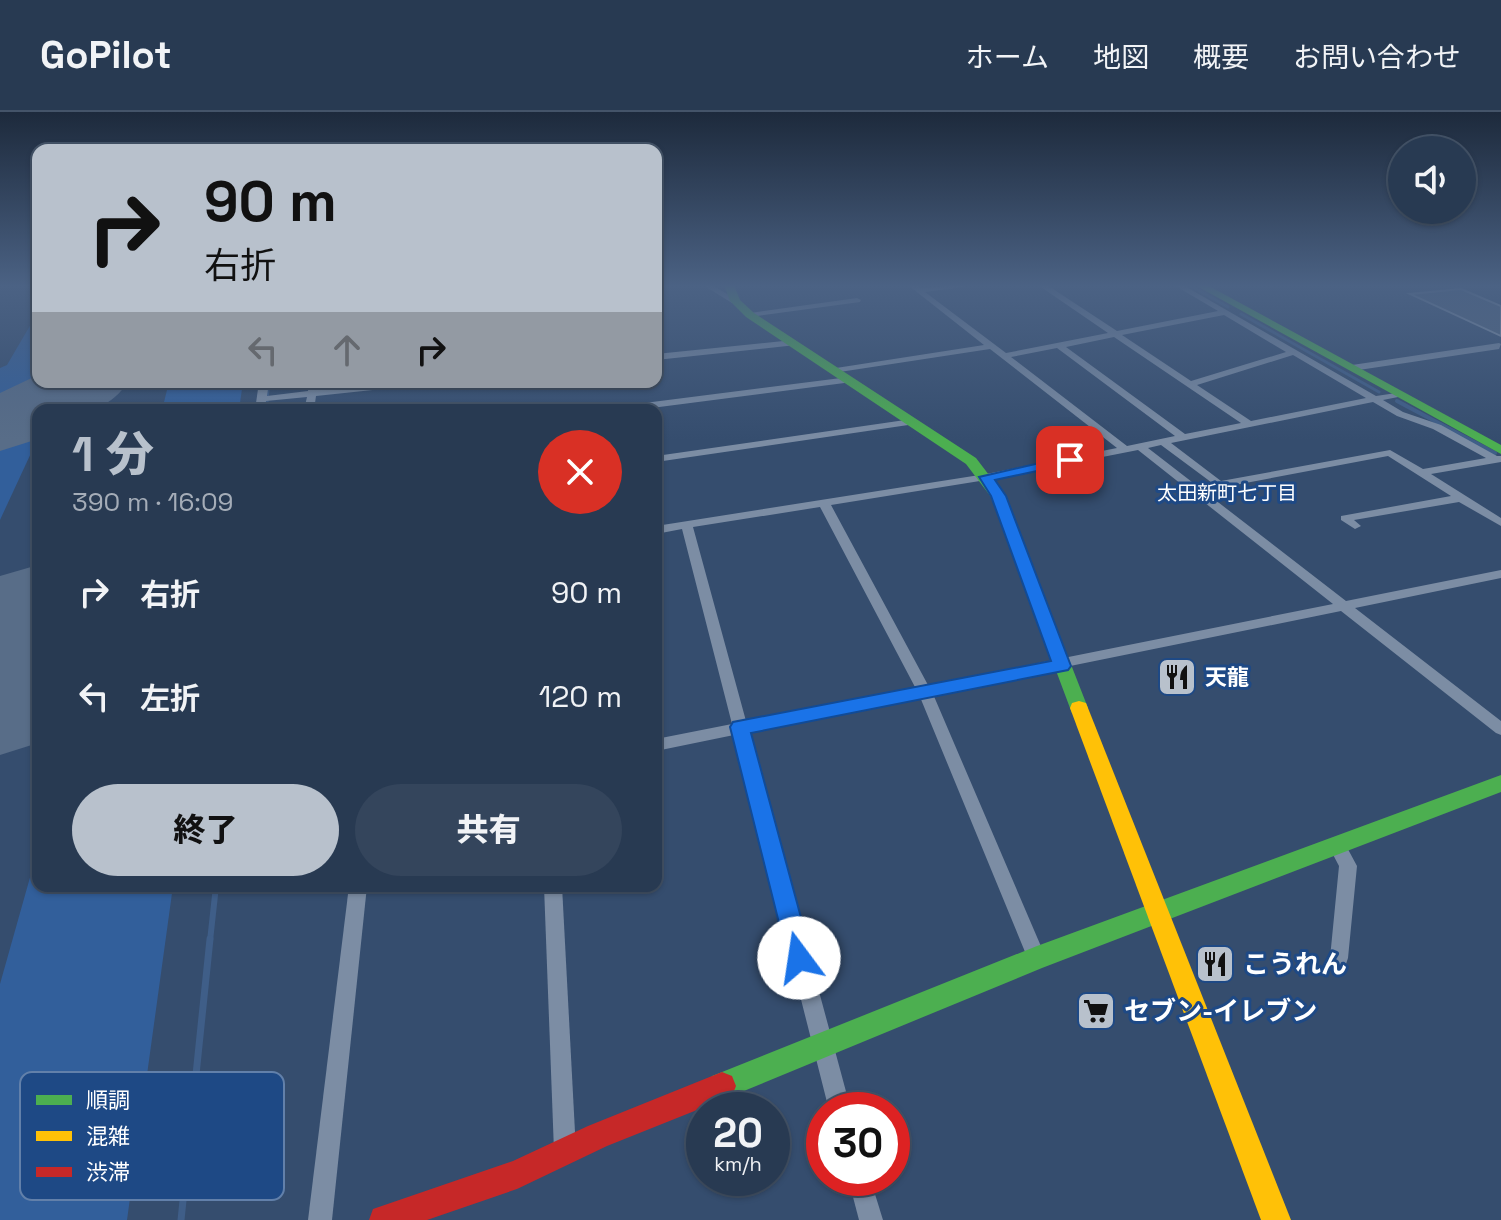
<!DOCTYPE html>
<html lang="ja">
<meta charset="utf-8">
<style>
:root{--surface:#283a52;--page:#34455c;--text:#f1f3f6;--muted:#a5adb8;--line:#445469;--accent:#b8c1cc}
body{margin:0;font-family:"Space Grotesk","Noto Sans JP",sans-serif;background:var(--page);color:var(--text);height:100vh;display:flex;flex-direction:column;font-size:30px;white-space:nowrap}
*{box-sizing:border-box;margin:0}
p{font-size:26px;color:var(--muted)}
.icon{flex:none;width:44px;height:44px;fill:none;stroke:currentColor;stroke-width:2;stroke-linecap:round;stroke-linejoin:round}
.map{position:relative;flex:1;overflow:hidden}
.details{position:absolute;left:32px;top:292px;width:630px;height:488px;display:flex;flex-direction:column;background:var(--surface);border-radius:16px;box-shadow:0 2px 6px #0004,0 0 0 2px var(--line)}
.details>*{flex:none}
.hud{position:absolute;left:32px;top:32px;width:630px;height:244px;border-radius:16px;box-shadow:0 2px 6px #0004,0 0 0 2px var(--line);background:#b8c1cc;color:#111;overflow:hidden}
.fabs{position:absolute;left:1388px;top:24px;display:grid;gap:16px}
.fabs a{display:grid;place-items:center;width:88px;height:88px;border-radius:50%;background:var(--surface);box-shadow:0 2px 6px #0004,0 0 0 2px var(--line);font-size:40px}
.speed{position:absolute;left:686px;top:980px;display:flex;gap:16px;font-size:40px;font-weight:700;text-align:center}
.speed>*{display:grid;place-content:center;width:104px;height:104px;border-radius:50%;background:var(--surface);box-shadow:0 2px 6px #0004,0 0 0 2px var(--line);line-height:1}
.speed small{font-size:20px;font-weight:400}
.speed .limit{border:12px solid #d22;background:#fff;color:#111}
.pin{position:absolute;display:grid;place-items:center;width:68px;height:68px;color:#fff;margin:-34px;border-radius:16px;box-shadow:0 4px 12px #0006}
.me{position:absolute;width:88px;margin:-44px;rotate:346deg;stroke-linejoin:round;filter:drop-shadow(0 0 6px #0008)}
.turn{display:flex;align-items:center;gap:28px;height:168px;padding:0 40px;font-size:36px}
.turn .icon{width:104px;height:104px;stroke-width:2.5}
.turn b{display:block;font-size:56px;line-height:68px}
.lanes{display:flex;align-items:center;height:76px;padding:0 40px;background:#0003;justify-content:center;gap:40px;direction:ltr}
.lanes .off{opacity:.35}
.round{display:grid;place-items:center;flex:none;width:84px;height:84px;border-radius:42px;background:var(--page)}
.summary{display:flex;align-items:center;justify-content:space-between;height:136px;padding:0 40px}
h1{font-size:48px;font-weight:800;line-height:60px;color:var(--accent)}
.button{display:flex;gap:16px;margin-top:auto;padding:16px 40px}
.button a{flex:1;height:92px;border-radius:48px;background:var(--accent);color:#111;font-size:32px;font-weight:800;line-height:92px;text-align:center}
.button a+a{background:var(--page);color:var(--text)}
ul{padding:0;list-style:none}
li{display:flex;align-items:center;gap:24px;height:104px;padding:0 40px}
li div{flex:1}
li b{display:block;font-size:30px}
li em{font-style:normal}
header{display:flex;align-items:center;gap:48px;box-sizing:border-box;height:112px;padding:0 40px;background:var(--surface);border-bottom:2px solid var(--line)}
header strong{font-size:38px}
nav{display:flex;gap:44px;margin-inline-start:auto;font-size:28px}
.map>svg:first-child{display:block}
.green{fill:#325f9b}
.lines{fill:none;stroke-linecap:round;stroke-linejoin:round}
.stream-far3{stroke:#3f5e88;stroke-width:3}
.stream-far2{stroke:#3f5e88;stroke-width:4}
.stream-far1{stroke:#3f5e88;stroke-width:6}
.stream{stroke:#3f5e88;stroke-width:7}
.taxiway{fill:#586d88;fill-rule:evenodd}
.runway{fill:#586d88;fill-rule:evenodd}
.building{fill:#51657f;stroke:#8f9eb2;stroke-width:2}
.street{fill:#7c8da4;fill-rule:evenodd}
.fast{fill:#4caf50;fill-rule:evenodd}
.slow{fill:#ffc107;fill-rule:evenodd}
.jam{fill:#c62828;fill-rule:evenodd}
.route{fill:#1a73e8;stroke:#114b97;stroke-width:2}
.labels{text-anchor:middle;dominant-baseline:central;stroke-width:6;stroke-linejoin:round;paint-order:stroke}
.far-neighbourhood-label{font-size:20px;fill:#fff;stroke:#1e4985}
.poi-label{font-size:22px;font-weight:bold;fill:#fff;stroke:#1e4985;text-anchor:start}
.near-poi-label{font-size:26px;font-weight:bold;fill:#fff;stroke:#1e4985;text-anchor:start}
.key{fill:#1e4985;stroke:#6280aa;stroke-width:2}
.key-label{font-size:22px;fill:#fff}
</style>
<header>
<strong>GoPilot</strong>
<nav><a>ホーム</a><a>地図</a><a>概要</a><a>お問い合わせ</a></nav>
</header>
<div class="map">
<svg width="1501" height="1108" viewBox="0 0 1501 1108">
<rect width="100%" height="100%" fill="#354d6e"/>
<g class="green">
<path d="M38,200v70h9l-47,24v-38l7,-3z"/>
<path d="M169,270h74l-4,28h-77z"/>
<path d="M29,321h9v5l-38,82v-72z"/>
<path d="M38,737v37h135l-46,334h-127v-236z"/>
</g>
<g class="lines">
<g class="stream-far3">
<path d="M1189,173l39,22"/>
<path d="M1241,202l138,78"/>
<path d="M267,287l2,-17"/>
</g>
<g class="stream-far2">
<path d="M1397,289l98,52"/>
<path d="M266,298l1,-13"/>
</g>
<path class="stream-far1" d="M210,829l6,-55"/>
<path class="stream" d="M181,1108l29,-281"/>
<path class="taxiway" d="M16,534l17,5 5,15 -5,9 -33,8v-34z"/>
<g class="runway">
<path d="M38,263v7h90c-25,36 -51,28 -90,28v29l-38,12v-58z"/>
<path d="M38,453v178l-38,12v-179z"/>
</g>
</g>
<path class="building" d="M1461,177l40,17v30l-91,-42z"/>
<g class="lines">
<g class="street">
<path d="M656,173h14l-14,3z"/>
<path d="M703,173h9l27,16 -7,2z"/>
<path d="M908,173h9l3,3 48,-3 -4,2 -39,5 81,61 102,-20 -70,-48h9l70,46 101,-20 -44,-26h9l193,111 27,-4v4l-20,4 20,12 38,13 56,31h4v6l-70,12 70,44v8l-42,-24 -105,18 7,6 -6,3 -14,-9v-4l110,-20 -63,-40 -169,32 -58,-43 -13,3 198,153 155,-31v8l-146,30 146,113v14l-5,-2 -155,-122 -408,83 113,264 -2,6 -7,3 -7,-3 -110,-267 -171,35 102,378h-22l-95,-375 -78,16v-12l76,-15 -50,-195 -26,5v-8l330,-52 131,-26 -127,-99 -157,24 -1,-2 4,-3 148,-23zM1224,203l62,37 -95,29 -69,-46zM1114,225l127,86 -56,11 -119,-87zM1057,236l118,88 -48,10 -116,-89zM1293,243l73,43 -115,23 -54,-36zM1373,290l24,14 36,13 53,29 -63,11 -33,-19 -169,31 -50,-38zM1138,338l195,154 -405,81 -97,-180 155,-25zM820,395l95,180 -169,34 -53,-194z"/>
<path d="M857,186l4,2 -1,2 -110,15 -4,-2 4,-2z"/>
<path d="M793,228l3,1v4l-140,15v-6z"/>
<path d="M1499,231l2,1 -2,5 -147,22 -4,-3 4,-3z"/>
<path d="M849,265l5,3 -2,2 -216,28h-28l5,-3z"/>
<path d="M259,270h10l-2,14 41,-5 1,-9h10l-2,8 77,-8h31l-5,3 -104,11 -2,14h-10l3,-13 -41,4 -1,9h-10z"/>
<path d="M912,307l5,3 -2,2 -259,38v-6z"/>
<path d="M1337,726l6,2 14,26 -9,92 -2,6 -7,3 -7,-3 -2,-6 9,-92 -11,-21 3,-5z"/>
<path d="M349,774h18l-35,334h-24z"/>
<path d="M544,774h18l14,265 -3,8 -8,3 -8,-3 -3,-8z"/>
<path d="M848,1066h22l13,42h-24z"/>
</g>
<g class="fast">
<path d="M724,173h10l6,15 14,13 222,145 29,38 83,212 -2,5h-14l-2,-5 -79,-211 -25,-33 -220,-147 -16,-16z"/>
<path d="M1195,173h12l294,160v9z"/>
<path d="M1501,663v17l-459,176 -320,132 -10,-4 -4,-10 4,-10 325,-130z"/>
</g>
<path class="slow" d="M1079,589l7,2 2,5 203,512h-30l-191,-512 2,-5z"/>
<path class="jam" d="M722,960l10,4 4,10 -4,10 -125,50 -90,43 -90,31h-58l4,-11 140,-48 75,-35z"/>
</g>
<linearGradient id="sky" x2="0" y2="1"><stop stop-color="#1d2a3c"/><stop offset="0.53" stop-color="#4b6284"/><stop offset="1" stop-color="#4b6284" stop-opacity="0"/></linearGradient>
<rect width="1501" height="328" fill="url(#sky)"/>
<path class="route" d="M1070,344l6,4 -2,3 -79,17 11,16 65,170 -3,4 -317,63 61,225 -4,9 -9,3 -9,-3 -60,-240 3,-5 318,-61 -60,-165 -12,-19z"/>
<defs>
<symbol id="restaurant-square" viewBox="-11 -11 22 22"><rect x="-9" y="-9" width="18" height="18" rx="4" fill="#b8c1cc" stroke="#1e4985"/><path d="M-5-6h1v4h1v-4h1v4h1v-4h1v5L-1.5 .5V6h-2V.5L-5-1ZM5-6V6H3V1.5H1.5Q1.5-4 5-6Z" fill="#111"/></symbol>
<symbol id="supermarket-square" viewBox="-11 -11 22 22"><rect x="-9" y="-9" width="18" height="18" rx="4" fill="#b8c1cc" stroke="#1e4985"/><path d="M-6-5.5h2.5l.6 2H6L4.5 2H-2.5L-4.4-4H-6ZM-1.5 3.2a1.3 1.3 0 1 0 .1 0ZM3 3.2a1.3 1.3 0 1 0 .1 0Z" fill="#111"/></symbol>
</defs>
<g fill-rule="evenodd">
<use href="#restaurant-square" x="1155" y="543" width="44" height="44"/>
<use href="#restaurant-square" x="1193" y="830" width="44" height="44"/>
<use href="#supermarket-square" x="1074" y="877" width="44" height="44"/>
</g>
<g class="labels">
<g class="far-neighbourhood-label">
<text x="1227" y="381">太田新町七丁目</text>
</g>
<g class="poi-label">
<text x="1205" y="565">天龍</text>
</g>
<g class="near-poi-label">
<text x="1243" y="852">こうれん</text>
<text x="1124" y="899">セブン-イレブン</text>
</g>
</g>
<rect x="20" y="960" width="264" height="128" rx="12" class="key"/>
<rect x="36" y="983" width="36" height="10" fill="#4caf50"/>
<rect x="36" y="1019" width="36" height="10" fill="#ffc107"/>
<rect x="36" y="1055" width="36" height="10" fill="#c62828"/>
<g class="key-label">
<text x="86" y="996">順調</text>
<text x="86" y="1032">混雑</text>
<text x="86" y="1068">渋滞</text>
</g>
</svg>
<div class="fabs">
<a><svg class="icon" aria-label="sound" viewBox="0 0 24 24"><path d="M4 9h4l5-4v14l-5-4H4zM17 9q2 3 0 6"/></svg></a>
</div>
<div class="speed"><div>20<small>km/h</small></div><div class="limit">30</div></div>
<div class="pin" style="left:1070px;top:348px;background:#d93025"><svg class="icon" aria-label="arrive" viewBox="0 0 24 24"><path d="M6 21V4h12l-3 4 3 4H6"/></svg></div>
<svg class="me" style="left:799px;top:846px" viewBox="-20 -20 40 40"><circle r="19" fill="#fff"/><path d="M0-13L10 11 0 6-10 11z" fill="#1a73e8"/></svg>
<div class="hud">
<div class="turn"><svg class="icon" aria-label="right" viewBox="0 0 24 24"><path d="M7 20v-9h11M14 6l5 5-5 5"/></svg><div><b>90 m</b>右折</div></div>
<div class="lanes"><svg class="icon off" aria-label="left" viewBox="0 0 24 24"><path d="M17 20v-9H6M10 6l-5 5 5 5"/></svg><svg class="icon off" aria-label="ahead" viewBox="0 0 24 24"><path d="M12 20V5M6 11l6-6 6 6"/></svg><svg class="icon" aria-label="right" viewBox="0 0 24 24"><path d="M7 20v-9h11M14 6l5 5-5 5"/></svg></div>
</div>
<section class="details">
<div class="summary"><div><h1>1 分</h1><p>390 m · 16:09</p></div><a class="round" style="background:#d93025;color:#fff"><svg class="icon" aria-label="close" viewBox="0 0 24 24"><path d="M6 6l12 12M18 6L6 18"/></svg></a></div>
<ul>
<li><svg class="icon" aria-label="right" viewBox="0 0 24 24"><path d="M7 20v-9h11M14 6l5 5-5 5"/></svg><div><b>右折</b></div><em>90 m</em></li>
<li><svg class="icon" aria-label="left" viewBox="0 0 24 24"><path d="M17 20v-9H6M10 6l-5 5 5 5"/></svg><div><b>左折</b></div><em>120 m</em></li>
</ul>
<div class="button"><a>終了</a><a>共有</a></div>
</section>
</div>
